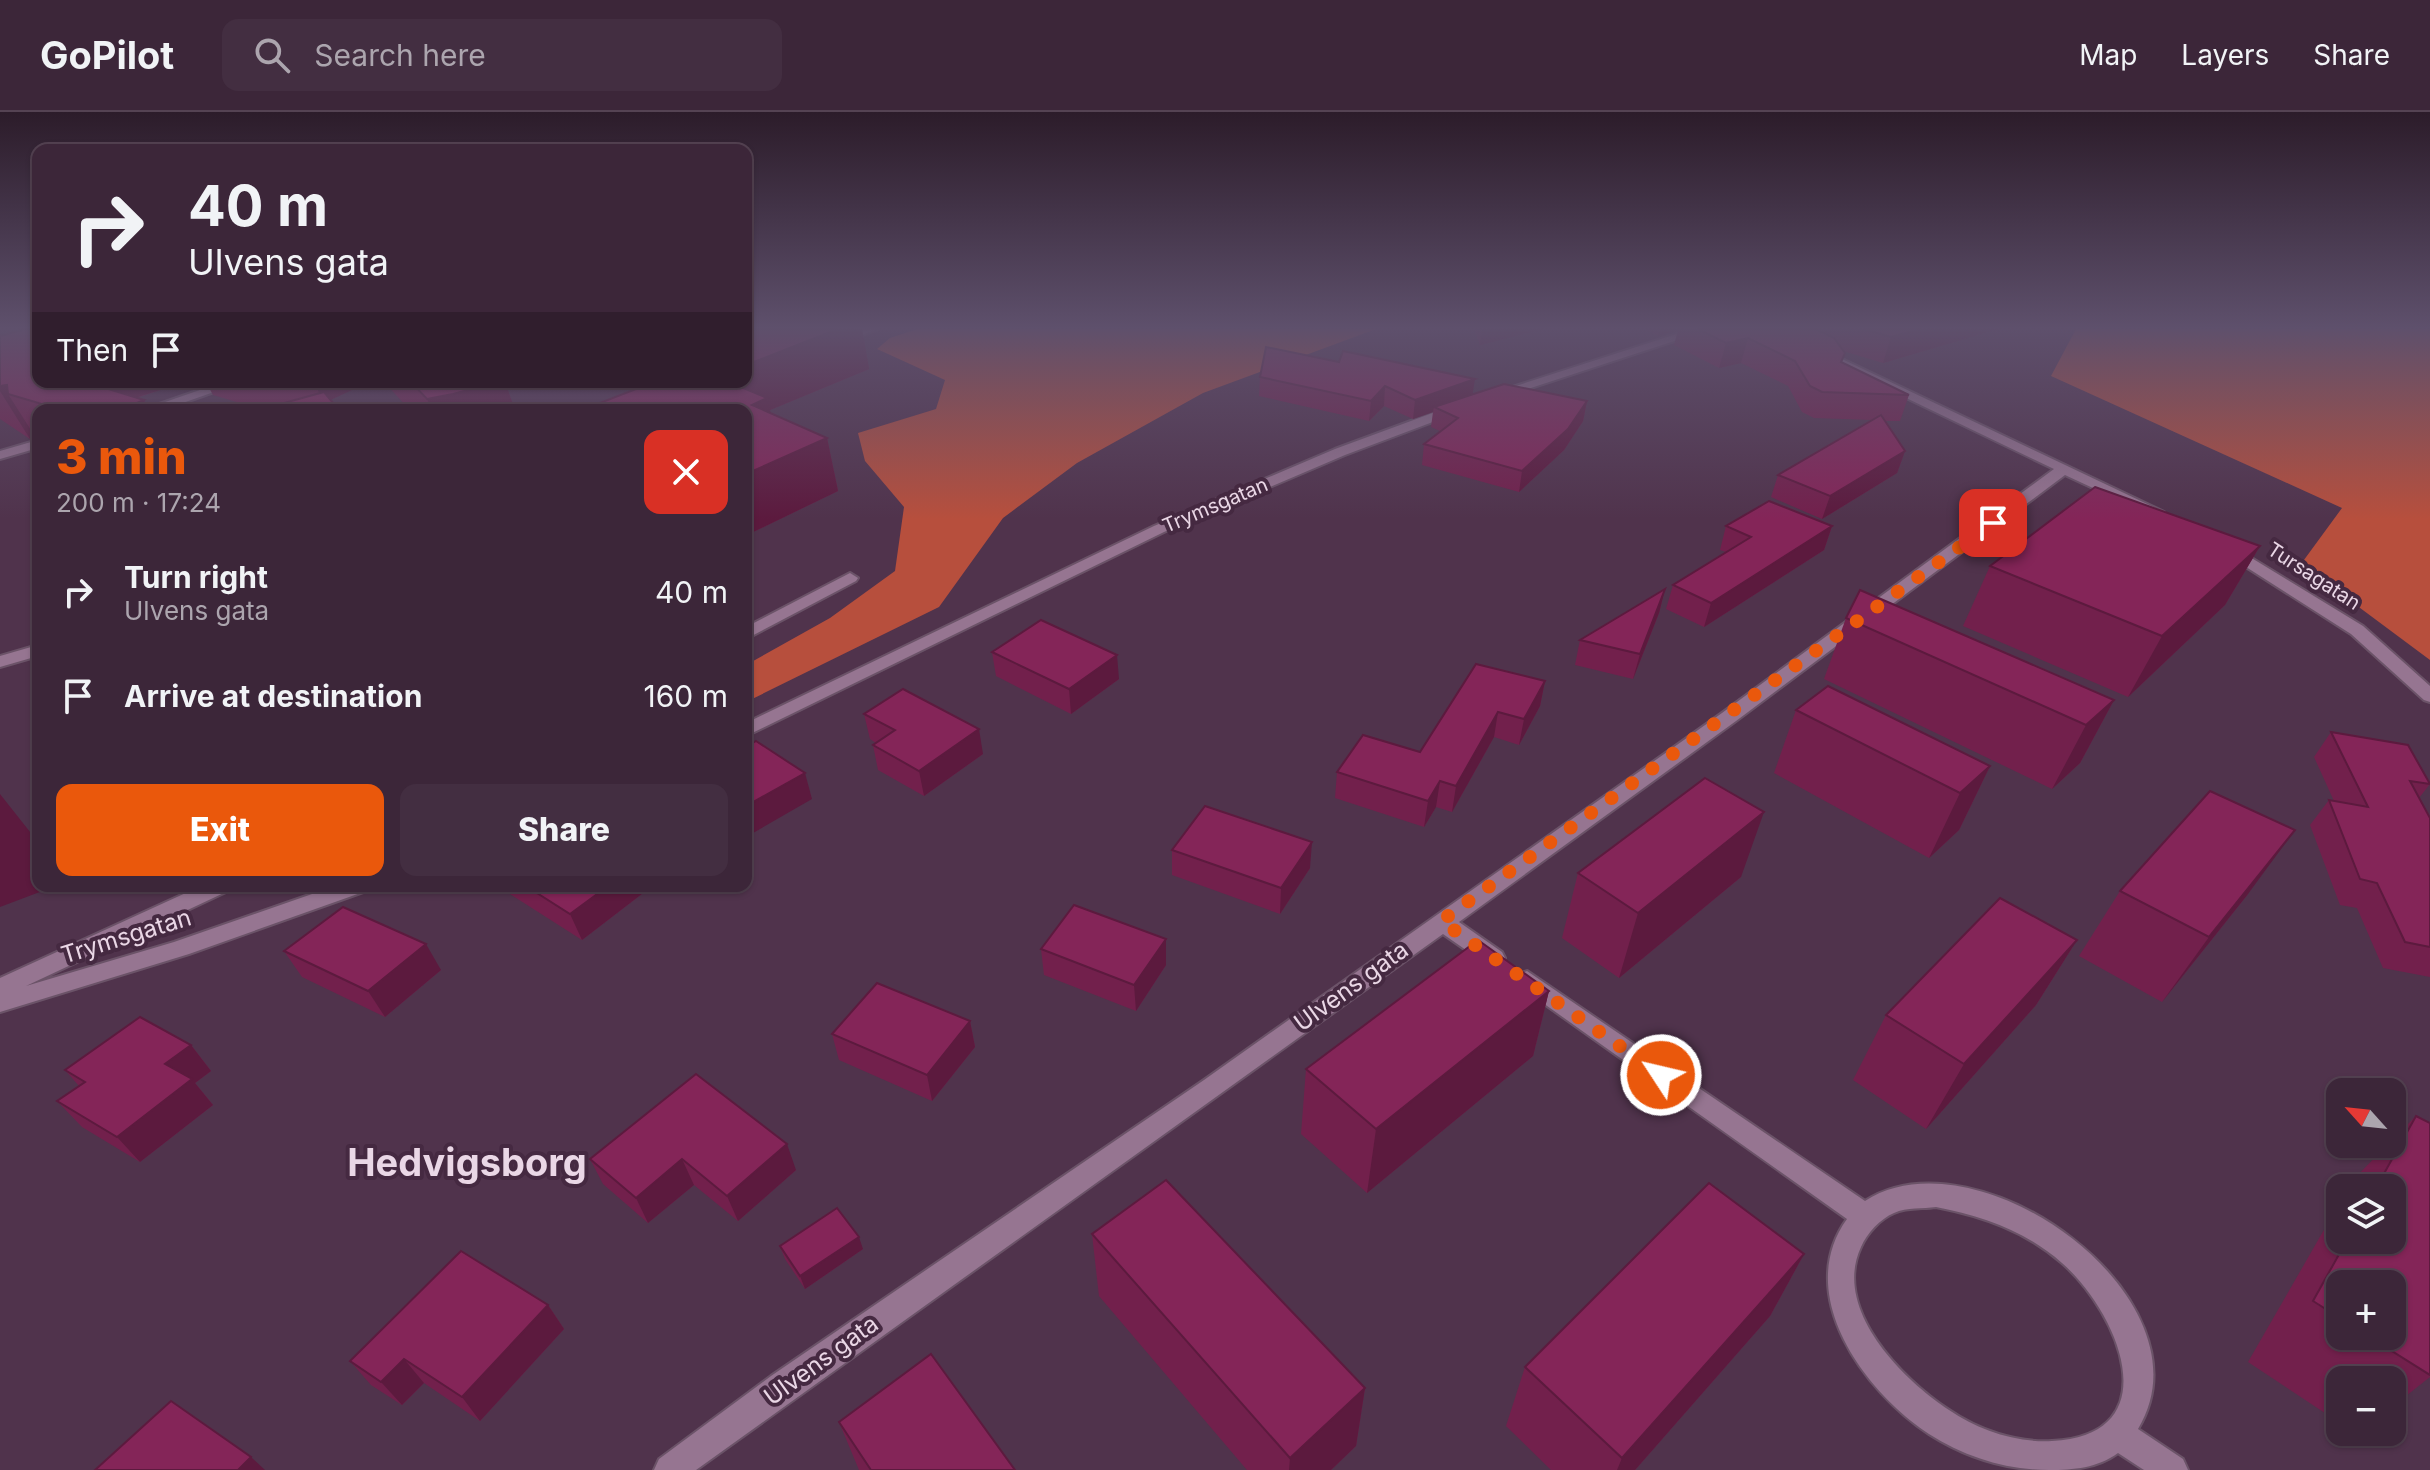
<!DOCTYPE html>
<meta charset="utf-8">
<style>
:root{--surface:#3c2639;--page:#432e41;--text:#f1f3f6;--muted:#aca5ae;--line:#554353;--accent:#ea580c}
body{margin:0;font-family:Inter,sans-serif;background:var(--page);color:var(--text);height:100vh;display:flex;flex-direction:column;font-size:30px;white-space:nowrap}
*{box-sizing:border-box;margin:0}
p{font-size:26px;color:var(--muted)}
.icon{flex:none;width:44px;height:44px;fill:none;stroke:currentColor;stroke-width:2;stroke-linecap:round;stroke-linejoin:round}
.map{position:relative;flex:1;overflow:hidden}
.side{position:absolute;left:32px;top:292px;width:720px;height:488px;display:flex;flex-direction:column;background:var(--surface);border-radius:16px;box-shadow:0 2px 6px #0004,0 0 0 2px var(--line)}
.side>*{flex:none}
.top-card{position:absolute;left:32px;top:32px;width:720px;height:244px;border-radius:16px;box-shadow:0 2px 6px #0004,0 0 0 2px var(--line);background:#3c2639;color:var(--text);overflow:hidden}
.needle{width:52px;rotate:297deg}
.buttons{position:absolute;left:2326px;top:966px;display:grid;gap:16px}
.buttons a{display:grid;place-items:center;width:80px;height:80px;border-radius:16px;background:var(--surface);box-shadow:0 2px 6px #0004,0 0 0 2px var(--line);font-size:40px}
.pin{position:absolute;display:grid;place-items:center;width:68px;height:68px;color:#fff;margin:-34px;border-radius:16px;box-shadow:0 4px 12px #0006}
.me{position:absolute;width:88px;margin:-44px;rotate:305deg;stroke-linejoin:round;filter:drop-shadow(0 0 6px #0008)}
.turn{display:flex;align-items:center;gap:28px;height:168px;padding:0 24px;font-size:36px}
.turn .icon{width:104px;height:104px;stroke-width:2.5}
.turn b{display:block;font-size:56px;line-height:68px}
.then{display:flex;align-items:center;height:76px;padding:0 24px;background:#0003;gap:16px;font-size:30px}
.round{display:grid;place-items:center;flex:none;width:84px;height:84px;border-radius:16px;background:var(--page)}
.overview{display:flex;align-items:center;justify-content:space-between;height:136px;padding:0 24px}
h1{font-size:48px;font-weight:800;line-height:60px;color:var(--accent)}
.primary-button{display:flex;gap:16px;margin-top:auto;padding:16px 24px}
.primary-button a{flex:1;height:92px;border-radius:16px;background:var(--accent);color:#fff;font-size:32px;font-weight:800;line-height:92px;text-align:center}
.primary-button a+a{background:var(--page);color:var(--text)}
ul{padding:0;list-style:none}
li{display:flex;align-items:center;gap:24px;height:104px;padding:0 24px}
li div{flex:1}
li b{display:block;font-size:30px}
li em{font-style:normal}
header{display:flex;align-items:center;gap:48px;box-sizing:border-box;height:112px;padding:0 40px;background:var(--surface);border-bottom:2px solid var(--line)}
header strong{font-size:38px}
nav{display:flex;gap:44px;margin-inline-start:auto;font-size:28px}
.search{width:560px;height:72px;background:var(--page);display:flex;align-items:center;gap:20px;box-sizing:border-box;padding:0 28px;border-radius:16px;color:var(--muted);font-size:30px}
.map>svg:first-child{display:block}
.forest{fill:#b74f3d}
.lines{fill:none;stroke-linecap:round;stroke-linejoin:round}
.minor-casing{stroke:#6b5368;stroke-width:4}
.minor{fill:#967591;fill-rule:evenodd}
.wall{fill:#72204c;fill-rule:evenodd}
.shaded-wall{fill:#5c1a3e}
.building{fill:#842558;stroke:#5c1a3e;stroke-width:2}
.route{stroke:#ea580c;stroke-width:14;stroke-dasharray:0 25.2}
.labels{text-anchor:middle;dominant-baseline:central;stroke-width:8;stroke-linejoin:round;paint-order:stroke}
.far-street-label{font-size:20px;fill:#ead7e6;stroke:#452941}
.street-label{font-size:24px;fill:#ead7e6;stroke:#452941}
.near-district-label{font-size:38px;font-weight:bold;fill:#ead7e6;stroke:#452941}
</style>
<header>
<strong>GoPilot</strong>
<div class="search"><svg class="icon" aria-label="search" viewBox="0 0 24 24"><circle cx="10" cy="10" r="6"/><path d="M15 15l6 6"/></svg>Search here</div>
<nav><a>Map</a><a>Layers</a><a>Share</a></nav>
</header>
<div class="map">
<svg width="2430" height="1358" viewBox="0 0 2430 1358">
<rect width="100%" height="100%" fill="#50334c"/>
<g class="forest">
<path d="M917,217h459l-173,64 -126,70 -74,55 -64,89 -193,95v-37l84,-47 65,-47 9,-64 -39,-46 -7,-28 78,-24 9,-29 -68,-31 13,-11z"/>
<path d="M2076,217h354v331l-129,-96 41,-56 -291,-132z"/>
</g>
<g class="lines">
<defs>
<g id="minor">
<path d="M859,217h19l-41,15 -6,-4z"/>
<path d="M1692,217h19l-211,69 -12,-3z"/>
<path d="M1763,217h16l385,183 -3,3h-10l-86,-40 -329,246 -277,201 43,30 3,6 -3,6 -8,3 -8,-3 -43,-30 -747,536h-42l5,-11 112,-83 433,-296 518,-367 332,-244z"/>
<path d="M223,270h19l-79,28h-21z"/>
<path d="M1457,292l7,4 -2,3 -117,44 -181,77 -418,204v-13l408,-197 181,-77z"/>
<path d="M38,328v8l-38,11v-8z"/>
<path d="M2227,431l136,83 67,60v16l-6,-2 -73,-66 -130,-83v-6z"/>
<path d="M850,461l8,5 -2,3 -110,58v-12z"/>
<path d="M38,533v11l-38,11v-11z"/>
<path d="M201,774h30l-3,5 -202,95 148,-44 161,-56h34l-3,5 -177,63 -189,58v-34z"/>
<path d="M1527,859l338,230c113,-73 351,99 273,228l45,30 5,11h-44l-26,-17c-21,15 -44,17 -69,17 -43,0 -84,-13 -120,-36 -65,-43 -136,-140 -82,-215l-328,-233 -4,-6 4,-6zM1936,1095c46,9 90,24 126,56 57,50 108,172 -10,178 -36,2 -74,-11 -103,-31 -47,-31 -117,-101 -88,-163 6,-14 19,-28 33,-34 13,-6 29,-4 42,-6z"/>
</g>
</defs>
<use href="#minor" class="minor-casing"/>
<use href="#minor" class="minor"/>
</g>
<g class="wall">
<path d="M838,217h24l7,40 -99,41v3l57,25 11,53 -85,41 -7,-4v-118h-153l-1,-4 45,-18 -8,-6h117z"/>
<path d="M1474,217h69l-63,16z"/>
<path d="M1645,217h353l-115,34 -40,-12 -1,11 67,33 -9,26h-15l20,30 -8,22 -75,46 -51,-22 7,-22 95,-55 -59,-2 -12,-6 -14,-26 -47,-23 -22,5 -45,-23 4,-15 -20,6z"/>
<path d="M0,224l38,46h331l-39,18 9,10h-75l-51,-15 -6,-11 -15,6 -16,-5 -40,13 8,2 5,10h-111v32l-2,-4 -6,1 -30,-20z"/>
<path d="M1260,265l213,17 114,7 -4,20 -19,29 -45,42 -97,-27 2,-21 16,-13 -9,-4 2,-15 -20,7 -29,-13 -15,15 -110,-25z"/>
<path d="M384,270h121l10,28h-105z"/>
<path d="M1726,414h106l-8,24 -120,77 -38,-18 7,-24 53,-33 -6,-2z"/>
<path d="M2260,434l-35,59 -97,92 -165,-71 27,-60z"/>
<path d="M1665,477l-6,24 -26,66 -58,-14 5,-25z"/>
<path d="M1846,506l268,82 -34,63 -28,26 -228,-110z"/>
<path d="M992,540l127,27 -48,35 -75,-38z"/>
<path d="M1545,569l-5,25 -21,39 -25,-8 -42,75 -16,-5 -12,20 -89,-29 2,-26 83,-20z"/>
<path d="M1796,598l194,56 -31,64 -30,28 -155,-85z"/>
<path d="M864,602l119,40 -59,42 -46,-26 -5,-25 3,-2 -6,-4z"/>
<path d="M2331,620l99,52 -11,14 11,20v159l-47,-9 -26,-60 -17,-3 -30,-80 19,-25 5,1 -20,-44z"/>
<path d="M1172,738l138,18 -30,46 -108,-39z"/>
<path d="M1578,761l163,4 -122,101 -57,-40z"/>
<path d="M504,774h142l1,4 -65,50 -75,-48z"/>
<path d="M2120,779l128,3 -86,108 -83,-46z"/>
<path d="M2077,828l-41,65 -110,124 -73,-49 33,-65z"/>
<path d="M1041,837l125,16 -30,46 -92,-36z"/>
<path d="M284,839l157,19 -56,47 -83,-40z"/>
<path d="M1549,879l-16,65 -166,137 -66,-59 5,-65z"/>
<path d="M970,909l5,26 -43,54 -93,-41 -7,-26z"/>
<path d="M191,933l20,26 -16,12 18,22 -73,57 -58,-35 -25,-26 22,-15 -14,-16z"/>
<path d="M696,962l100,96 -58,51 -44,-36 -46,38 -45,-39 -13,-25z"/>
<path d="M2416,1004l14,7v254l-38,30v-27h-52v43l-92,-61 92,-160v38h52v-52h-44l5,-8 35,-36h4v-4zM2340,1172l52,52h-52z"/>
<path d="M1092,1122l273,154 -9,58 -25,24h-84l-148,-174z"/>
<path d="M780,1134l83,3 -58,40 -20,-30z"/>
<path d="M1804,1142l-34,62 -135,154h-84l-45,-44 19,-59z"/>
<path d="M548,1193l16,24 -84,92 -56,-38 -22,22 -31,-20 -21,-24z"/>
<path d="M839,1310l176,48h-156z"/>
</g>
<g class="shaded-wall">
<path d="M746,217h116l7,40 -99,41 9,40 -61,-68h28z"/>
<path d="M1482,217h61l-63,16z"/>
<path d="M1660,217h18l-20,7z"/>
<path d="M1920,217h78l-115,34 8,-26z"/>
<path d="M1748,226l-7,25 -22,5 7,-25z"/>
<path d="M1475,267l-3,19 -38,9 -1,5 -20,7 2,-19z"/>
<path d="M47,270h128l1,3 -80,25z"/>
<path d="M188,270h18l1,2 -15,6z"/>
<path d="M314,270h55l-45,21z"/>
<path d="M499,270h6l10,28h-83l-5,-11z"/>
<path d="M7,273l1,9 28,44 -6,1 -30,-48v-5z"/>
<path d="M1385,274l-1,20 -15,15 2,-20z"/>
<path d="M144,288l5,10h-29z"/>
<path d="M1587,289l-4,20 -19,29 -45,42 3,-21z"/>
<path d="M827,326l11,53 -85,41 -7,-30v-28z"/>
<path d="M1905,339l-8,22 -75,46 8,-23z"/>
<path d="M1832,414l-8,24 -120,77 7,-24z"/>
<path d="M2260,434l-35,59 -97,92 34,-61z"/>
<path d="M1665,477l-6,24 -26,66 7,-25z"/>
<path d="M1117,543l2,24 -48,35 -2,-25z"/>
<path d="M1545,569l-5,25 -21,39 5,-26z"/>
<path d="M2114,588l-34,63 -28,26 34,-64z"/>
<path d="M1498,600l-4,25 -42,75 4,-26z"/>
<path d="M979,617l4,25 -59,42 -5,-25z"/>
<path d="M1990,654l-31,64 -30,28 31,-65z"/>
<path d="M805,661l7,26 -66,38v-31z"/>
<path d="M1440,669l-4,26 -12,20 4,-26z"/>
<path d="M0,682l38,48v44h15v1l-53,20z"/>
<path d="M1764,700l-23,65 -122,101 19,-65z"/>
<path d="M2295,718l-47,64 -86,108 47,-65z"/>
<path d="M1312,730l-2,26 -30,46 1,-26z"/>
<path d="M608,774h38l1,4 -65,50 -12,-26z"/>
<path d="M1166,827v26l-30,46 -2,-26z"/>
<path d="M2077,828l-41,65 -110,124 38,-65z"/>
<path d="M426,832l15,26 -56,47 -17,-26z"/>
<path d="M1549,879l-16,65 -166,137 9,-64z"/>
<path d="M970,909l5,26 -43,54 -5,-26z"/>
<path d="M191,933l20,26 -16,12 18,22 -73,57 -23,-25 48,-73z"/>
<path d="M787,1032l9,26 -58,51 -11,-25z"/>
<path d="M682,1047l12,26 -46,38 -12,-25z"/>
<path d="M859,1125l4,12 -58,40 -5,-13z"/>
<path d="M1804,1142l-34,62 -135,154h-18l5,-12z"/>
<path d="M548,1193l16,24 -84,92 -18,-24z"/>
<path d="M404,1247l20,24 -22,22 -21,-23z"/>
<path d="M1365,1276l-9,58 -25,24h-42l1,-12z"/>
<path d="M251,1345l14,13h-27z"/>
</g>
<g class="building">
<path d="M25,217h13v53h48l58,18 -24,10h-58l-54,-16 -1,-9 -7,1v-50z"/>
<path d="M746,217h92l-92,36z"/>
<path d="M1698,217h118l18,9 11,15 -4,9 68,33 -87,-3 -12,-6 -15,-25 -47,-23 -22,5z"/>
<path d="M1863,217h57l-29,8z"/>
<path d="M1266,235l73,15 4,-11 132,28 -60,21 -30,-14 -14,15 -111,-24z"/>
<path d="M411,270h88l-46,12 -26,5z"/>
<path d="M654,270h75l38,16 -15,7 75,33 -81,36v-64h-146l-8,-4z"/>
<path d="M1504,272l83,17 -19,28 -46,42 -98,-27 34,-26 -24,-11z"/>
<path d="M324,280l15,18h-63l-3,-4z"/>
<path d="M1881,303l24,36 -75,45 -52,-21z"/>
<path d="M2095,375l165,59 -98,90 -172,-70z"/>
<path d="M1769,389l63,25 -121,77 -38,-18 78,-48 -25,-11z"/>
<path d="M1665,477l-25,65 -60,-14z"/>
<path d="M1860,478l254,110 -28,25 -240,-107z"/>
<path d="M1041,508l76,35 -48,34 -77,-37z"/>
<path d="M1476,552l69,17 -21,38 -26,-7 -42,74 -16,-5 -12,20 -91,-29 26,-37 57,17z"/>
<path d="M1828,574l162,80 -30,27 -164,-83z"/>
<path d="M903,577l76,40 -60,42 -46,-26 22,-15 -31,-16z"/>
<path d="M2331,620l77,13 22,39 -20,-3 20,37v129l-25,-5 -28,-59 -17,-4 -31,-79 39,7z"/>
<path d="M756,629l49,32 -59,33v-59z"/>
<path d="M1705,666l59,34 -126,101 -60,-40z"/>
<path d="M2210,679l85,39 -86,107 -89,-46z"/>
<path d="M1205,694l107,36 -31,46 -109,-38z"/>
<path d="M526,774h82l-38,28z"/>
<path d="M2000,786l77,42 -113,124 -78,-49z"/>
<path d="M1074,793l92,34 -32,46 -93,-36z"/>
<path d="M343,795l83,37 -58,47 -84,-40z"/>
<path d="M1478,828l71,51 -173,138 -70,-60z"/>
<path d="M877,871l93,38 -43,54 -95,-41z"/>
<path d="M140,905l51,28 -26,19 27,15 -75,58 -60,-36 28,-19 -20,-12z"/>
<path d="M696,962l91,70 -60,52 -45,-37 -46,39 -46,-39z"/>
<path d="M2416,1004l14,7v252l-62,-39h24v-52h-52v34l-27,-17 34,-61h45v-52h-16z"/>
<path d="M1166,1068l199,208 -75,70 -198,-224z"/>
<path d="M1709,1071l95,71 -182,204 -97,-91z"/>
<path d="M837,1096l22,29 -59,39 -20,-30z"/>
<path d="M461,1139l87,54 -86,92 -58,-38 -23,23 -31,-21z"/>
<path d="M931,1242l84,116h-144l-32,-48z"/>
<path d="M171,1289l80,56 -13,13h-143z"/>
</g>
<linearGradient id="sky" x2="0" y2="1"><stop stop-color="#2c1c2a"/><stop offset="0.53" stop-color="#5e506c"/><stop offset="1" stop-color="#5e506c" stop-opacity="0"/></linearGradient>
<rect width="2430" height="407" fill="url(#sky)"/>
<g class="lines">
<path class="route" d="M1661,963l-220,-154 552,-398"/>
</g>
<g class="labels">
<g class="far-street-label">
<text transform="translate(1215 393) rotate(-23)">Trymsgatan</text>
<text transform="translate(2314 464) rotate(33)">Tursagatan</text>
</g>
<g class="street-label">
<text transform="translate(126 824) rotate(-17)">Trymsgatan</text>
<text transform="translate(1351 874) rotate(-36)">Ulvens gata</text>
<text transform="translate(821 1248) rotate(-36)">Ulvens gata</text>
</g>
<g class="near-district-label">
<text x="467" y="1050">Hedvigsborg</text>
</g>
</g>
</svg>
<div class="buttons">
<a><svg class="needle" viewBox="-14 -14 28 28"><path d="M0-13l5 13h-10z" fill="#e53935"/><path d="M0 13l5-13h-10z" fill="#aca5ae"/></svg></a>
<a><svg class="icon" aria-label="layers" viewBox="0 0 24 24"><path d="M12 4l9 5-9 5-9-5zM3 14l9 5 9-5"/></svg></a>
<a>+</a>
<a>−</a>
</div>
<div class="pin" style="left:1993px;top:411px;background:#d93025"><svg class="icon" aria-label="arrive" viewBox="0 0 24 24"><path d="M6 21V4h12l-3 4 3 4H6"/></svg></div>
<svg class="me" style="left:1661px;top:963px" viewBox="-20 -20 40 40"><circle r="17" fill="#ea580c" stroke="#fff" stroke-width="3"/><path d="M0-11L8 9 0 5-8 9z" fill="#fff"/></svg>
<div class="top-card">
<div class="turn"><svg class="icon" aria-label="right" viewBox="0 0 24 24"><path d="M7 20v-9h11M14 6l5 5-5 5"/></svg><div><b>40 m</b>Ulvens gata</div></div>
<div class="then">Then<svg class="icon" aria-label="arrive" viewBox="0 0 24 24"><path d="M6 21V4h12l-3 4 3 4H6"/></svg></div>
</div>
<section class="side">
<div class="overview"><div><h1>3 min</h1><p>200 m · 17:24</p></div><a class="round" style="background:#d93025;color:#fff"><svg class="icon" aria-label="close" viewBox="0 0 24 24"><path d="M6 6l12 12M18 6L6 18"/></svg></a></div>
<ul>
<li><svg class="icon" aria-label="right" viewBox="0 0 24 24"><path d="M7 20v-9h11M14 6l5 5-5 5"/></svg><div><b>Turn right</b><p>Ulvens gata</p></div><em>40 m</em></li>
<li><svg class="icon" aria-label="arrive" viewBox="0 0 24 24"><path d="M6 21V4h12l-3 4 3 4H6"/></svg><div><b>Arrive at destination</b></div><em>160 m</em></li>
</ul>
<div class="primary-button"><a>Exit</a><a>Share</a></div>
</section>
</div>
